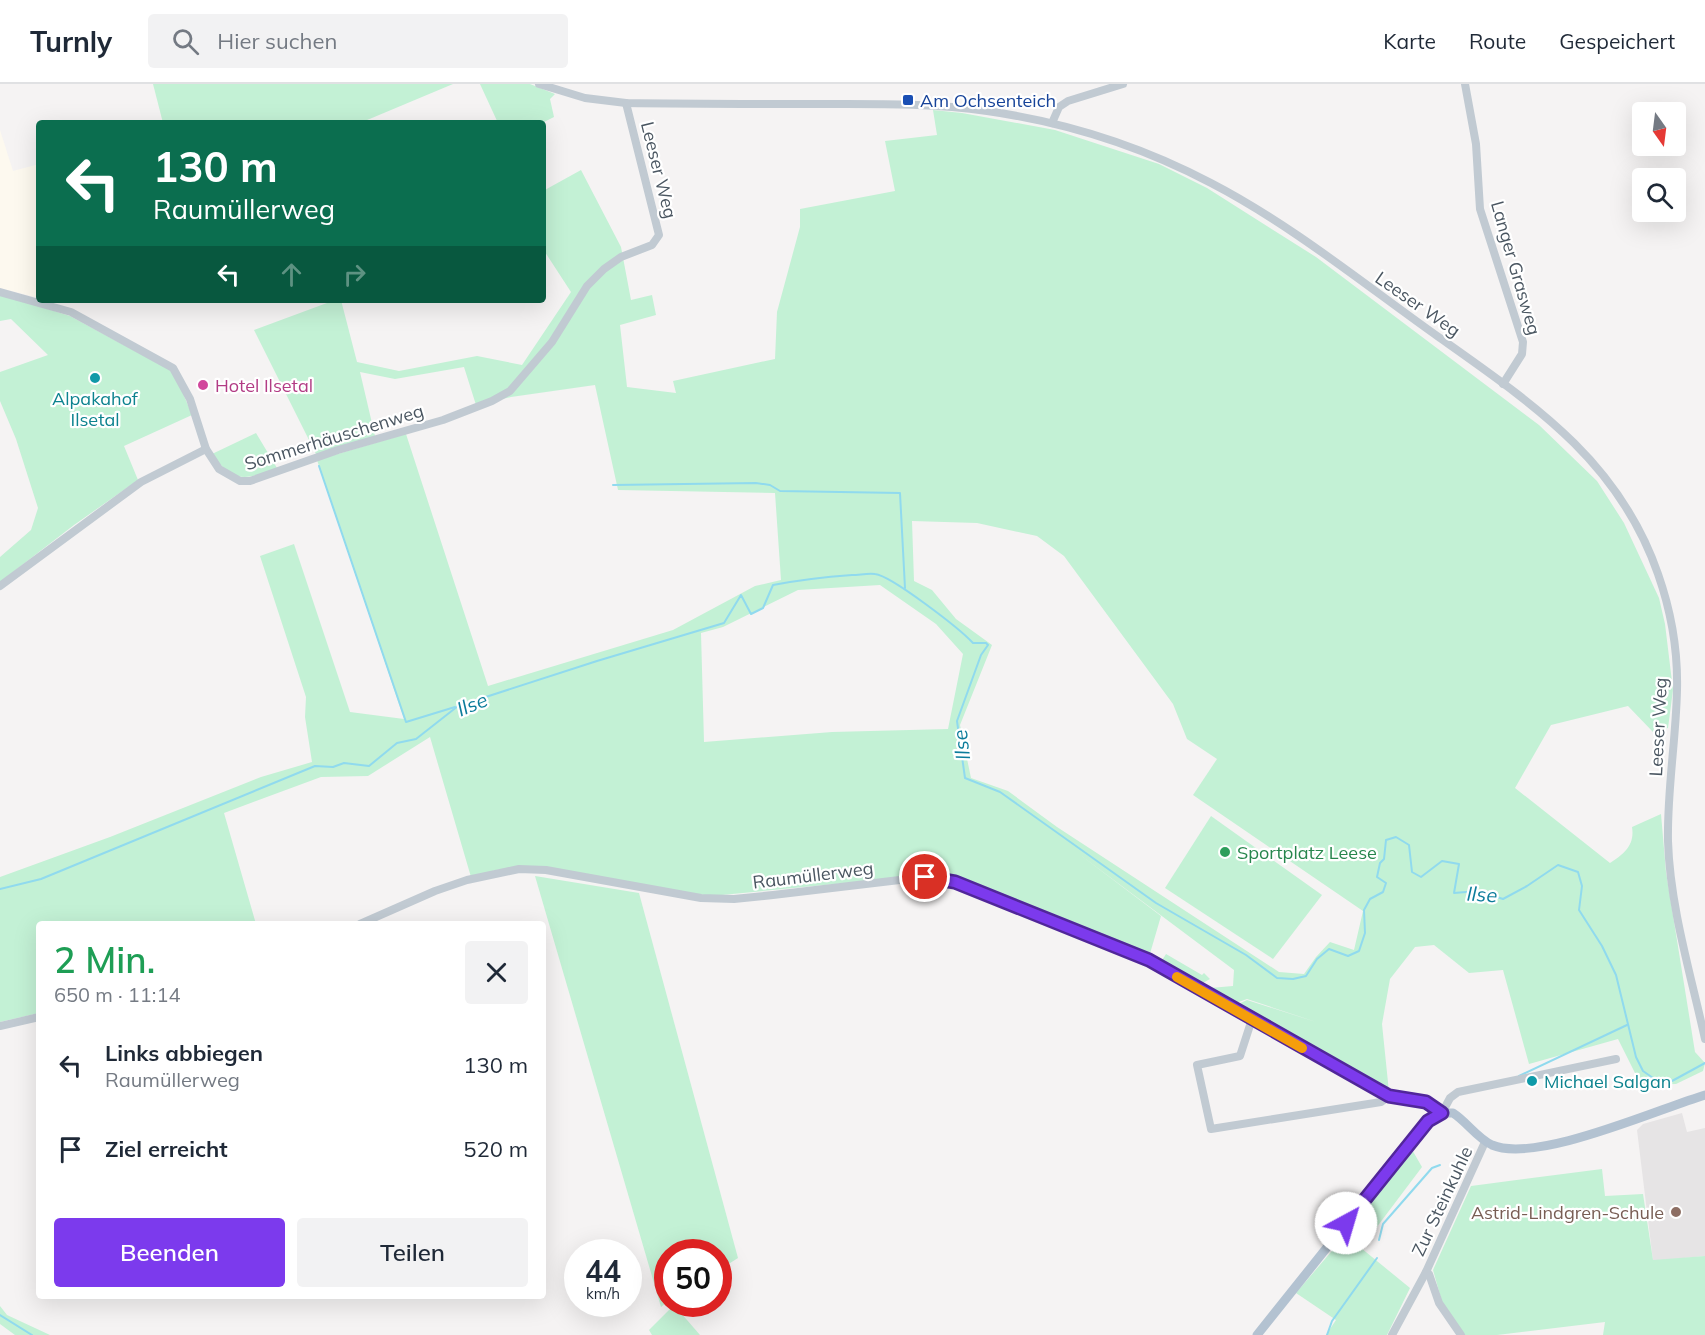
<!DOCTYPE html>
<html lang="de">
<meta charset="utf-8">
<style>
:root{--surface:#fff;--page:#f2f2f3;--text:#1f2937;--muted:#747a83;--line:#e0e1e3;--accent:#7c3aed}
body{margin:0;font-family:Mulish,sans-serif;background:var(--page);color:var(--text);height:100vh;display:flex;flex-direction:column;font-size:22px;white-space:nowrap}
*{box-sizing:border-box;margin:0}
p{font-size:20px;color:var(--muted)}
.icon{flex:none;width:33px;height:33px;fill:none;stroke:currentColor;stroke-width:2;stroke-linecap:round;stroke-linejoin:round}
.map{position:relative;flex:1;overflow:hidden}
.drawer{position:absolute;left:36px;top:837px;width:510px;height:378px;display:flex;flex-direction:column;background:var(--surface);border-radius:6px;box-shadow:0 6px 24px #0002}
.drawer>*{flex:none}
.top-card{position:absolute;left:36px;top:36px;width:510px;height:183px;border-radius:6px;box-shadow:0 6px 24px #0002;background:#0b6e4f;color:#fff;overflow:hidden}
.needle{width:39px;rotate:166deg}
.fabs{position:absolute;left:1632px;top:18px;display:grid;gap:12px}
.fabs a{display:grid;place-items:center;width:54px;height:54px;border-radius:6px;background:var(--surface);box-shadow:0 6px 24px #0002;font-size:30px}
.speed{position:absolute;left:564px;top:1155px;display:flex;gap:12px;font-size:30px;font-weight:700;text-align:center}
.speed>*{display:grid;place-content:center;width:78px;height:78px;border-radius:50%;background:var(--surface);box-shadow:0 6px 24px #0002;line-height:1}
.speed small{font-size:15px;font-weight:400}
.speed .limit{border:9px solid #d22;background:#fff;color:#111}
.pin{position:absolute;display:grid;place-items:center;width:51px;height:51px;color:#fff;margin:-26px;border:3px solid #fff;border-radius:50%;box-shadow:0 2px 6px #0007}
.me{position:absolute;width:66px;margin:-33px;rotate:39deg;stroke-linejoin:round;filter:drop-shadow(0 0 4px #0008)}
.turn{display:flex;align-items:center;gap:21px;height:126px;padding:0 18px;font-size:27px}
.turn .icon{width:78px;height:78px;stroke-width:2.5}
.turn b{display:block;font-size:42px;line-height:51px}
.lanes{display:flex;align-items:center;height:57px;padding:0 18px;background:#0003;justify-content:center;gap:30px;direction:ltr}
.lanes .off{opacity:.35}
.round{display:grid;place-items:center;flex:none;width:63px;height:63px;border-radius:6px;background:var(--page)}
.headline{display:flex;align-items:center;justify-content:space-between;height:102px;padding:0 18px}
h1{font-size:36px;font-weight:600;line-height:45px;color:#1e9e55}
.button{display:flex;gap:12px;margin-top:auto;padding:12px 18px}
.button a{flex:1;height:69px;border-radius:6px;background:var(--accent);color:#fff;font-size:24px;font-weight:600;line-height:69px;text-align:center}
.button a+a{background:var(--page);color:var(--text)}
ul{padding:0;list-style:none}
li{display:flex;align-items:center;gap:18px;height:84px;padding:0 18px}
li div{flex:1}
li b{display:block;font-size:22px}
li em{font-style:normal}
header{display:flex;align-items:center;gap:36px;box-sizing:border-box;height:84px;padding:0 30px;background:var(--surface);border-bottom:2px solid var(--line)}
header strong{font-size:28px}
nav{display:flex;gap:33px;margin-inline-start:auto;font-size:21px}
.search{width:420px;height:54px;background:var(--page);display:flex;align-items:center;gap:15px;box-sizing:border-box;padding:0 21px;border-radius:6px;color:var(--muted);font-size:22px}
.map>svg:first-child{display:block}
.commercial{fill:#fdf9ef}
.education{fill:#e6e4e5}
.green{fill:#c3f1d5;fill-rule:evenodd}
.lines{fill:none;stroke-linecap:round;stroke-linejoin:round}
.stream{stroke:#90daee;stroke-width:2}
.minor{stroke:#c1cad2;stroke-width:8}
.major{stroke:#b3c2d1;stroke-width:9}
.route-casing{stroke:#51269a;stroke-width:15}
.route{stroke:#7c3aed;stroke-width:10}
.slow{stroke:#f59e0b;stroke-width:10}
.transit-dot{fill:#1a4fb4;stroke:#fff;stroke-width:2}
.culture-dot{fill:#0f9aa8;stroke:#fff;stroke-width:2}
.hotel-dot{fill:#d1479c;stroke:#fff;stroke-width:2}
.leisure-dot{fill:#2e9e5b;stroke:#fff;stroke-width:2}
.education-dot{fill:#8d6e63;stroke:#fff;stroke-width:2}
.labels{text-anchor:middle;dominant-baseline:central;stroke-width:4.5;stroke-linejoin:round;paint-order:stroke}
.transit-label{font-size:18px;fill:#164399;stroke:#fff;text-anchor:start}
.street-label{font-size:18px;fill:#4a5661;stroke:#fff}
.hotel-label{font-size:18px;fill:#b23c85;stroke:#fff;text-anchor:start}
.culture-label{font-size:18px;fill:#0d838f;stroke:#fff}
.leisure-label{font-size:18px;fill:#27864d;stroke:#fff;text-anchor:start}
.education-label{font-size:18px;fill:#785e54;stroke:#fff;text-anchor:end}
.water-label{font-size:20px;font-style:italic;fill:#0c7c9b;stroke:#fff}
</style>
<header>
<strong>Turnly</strong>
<div class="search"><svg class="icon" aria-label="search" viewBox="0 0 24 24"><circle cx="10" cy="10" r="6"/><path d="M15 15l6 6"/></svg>Hier suchen</div>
<nav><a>Karte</a><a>Route</a><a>Gespeichert</a></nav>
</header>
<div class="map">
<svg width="1705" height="1251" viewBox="0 0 1705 1251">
<rect width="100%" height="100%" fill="#f5f3f3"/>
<path class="commercial" d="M0,46l13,41 26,-7v134l-39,-10z"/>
<path class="education" d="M1682,1029l5,19 18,-4v128l-52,5 -16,-131 6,-6z"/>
<g class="green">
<path d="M153,0h300l-93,39h-197z"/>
<path d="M480,0h50l25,10 -5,5 4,18 -12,6h-44z"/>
<path d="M933,26l29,3 93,17 104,34 48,24 109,69 223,168 58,56 27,42 35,75 6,26 8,66 -5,38 -15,4 -25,-26 -77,19 -36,63 95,75c14,-9 25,-18 22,-36l29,-13 5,58 29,180 10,11 -2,8 -27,13 -35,1 -23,-46 -89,25 -26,-94 -34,3 -35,-28 -19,2 -25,32 -8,45 7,68 -153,-87 11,-5 69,22 -69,-23 -14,5 -23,-16 23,-2 1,-16 -155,-116 82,62 -12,41 -193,-78 -110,4 -135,13 -192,-29 -23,3 -25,7 -41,-140 -62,39 -47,1 -97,36 32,111h-217v89l-39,9v-145l110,-40 151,-60 51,-15 -7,-45 1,-20 -46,-141 34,-12 56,168 54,7 -87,-259 89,-26 82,252 185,-56 82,-44 26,-6 -6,-87 -157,-3 -23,-105 -84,12 -35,8 -12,-38 -69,12 -35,-7 15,64 -58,20 -63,-126 81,-30h6l16,62 42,9 78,-15 45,9 49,-73 -28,-43v-58l38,-21 40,77 10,53 21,-5 4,20 -36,10 7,62 49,6 -3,-12 102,-22 2,-47 23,-85v-18l95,-18 -10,-50 52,-6zM912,437l65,2 60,13 27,20 109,148 14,35 30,20 -24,36 170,116 -9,39 -24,-8 -14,15 -12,17 -25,-2 -222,-145 -49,-36 -37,-13 -11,-53 32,-80 -36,-26 -24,-29 -18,-9zM880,501l56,39 27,30 -15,75 -116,3 -128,10 -3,-109 22,-6 75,-37z"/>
<path d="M0,210l70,22 100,54 10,16 12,29 -68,31 14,34 -64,45 -74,57v-25l31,-27 7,-22 -22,-69 -16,-38v-29l48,-17 -37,-36 -11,2z"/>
<path d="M256,349l21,35c-31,12 -44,16 -65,-14z"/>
<path d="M1211,732l111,79 -49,64 -108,-71z"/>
<path d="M535,792l104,17 99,365 -19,12 -1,-18h-50l-1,50 -6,5z"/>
<path d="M1166,870l36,21 2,-2 6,6 -9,5 -40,-22z"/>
<path d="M1411,1064l11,19 -61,81 49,40 -23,47h-61l10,-15 -40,-27 58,-68z"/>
<path d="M1602,1085l3,27 38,-2 10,66 52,-4v79h-102l2,-13 -108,13h-32l-23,-33 -9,-32 38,-84z"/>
<path d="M674,1221l26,30h-48l-3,-5z"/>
<path d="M0,1222l7,9 43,20h-35l-15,-11z"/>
</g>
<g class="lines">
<g class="stream">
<path d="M319,382l87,256 49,-15"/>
<path d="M613,401l143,-2 14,2 10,6 120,2 5,95"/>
<path d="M0,805l41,-10 274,-113 18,1 11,-4 25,3 28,-23 19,-4 42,-33 139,-45 127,-38 17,-28 10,19 12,-6 10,-23c26,-5 52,-8 79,-10 7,0 16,-2 23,-1 17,2 85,55 98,69h13l2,2 -7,10 -24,66 8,57 35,14 156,111 90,52 31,23 16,1 13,-3 11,-17 12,-10 19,7 11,-5 6,-18 -1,-23 6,-11 13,-7 3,-9 -9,-6 3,-14 4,-4 2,-19 10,-3 13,8 3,27 9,5 21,-16 17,3 -5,29 24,-2 25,8 24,-13 31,-21 20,7 4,14 -3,24 23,36 14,29 20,82 7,14 10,7 19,3 33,-18"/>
<path d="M1519,992l108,-51"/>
<path d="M1379,1156l4,-16 49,-56 8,-3"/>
<path d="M0,1231l32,20"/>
<path d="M1327,1251l5,-14 45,-63"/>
</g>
<g class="minor">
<path d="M539,0l46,14 41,5c65,1 129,1 194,1 56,0 112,-1 167,7 78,11 154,35 224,72 81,42 154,102 229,155 93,66 179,123 218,236 13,37 20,77 19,116 -1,50 -10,100 -9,151 2,66 23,134 37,198"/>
<path d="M1465,0l11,60 4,65 43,133 -1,12 -19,30"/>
<path d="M1052,39l7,-16 9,-6 55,-17"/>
<path d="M0,208l71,20 102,56 17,31 16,50 13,20 21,12h10l88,-31 105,-30 49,-19 18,-10 42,-49 35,-56 17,-17 17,-12 31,-12 7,-10 -33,-132"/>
<path d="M0,502l141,-104 65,-33"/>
<path d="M360,840l75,-33 32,-11 52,-11 27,1 155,28 33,1 39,-4 152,-18 30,5 194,78 240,136 37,6 16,11 8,-15 8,-6 158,-33"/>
<path d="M1252,935l-12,37 -43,9 14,64 170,-27 8,-6"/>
<path d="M0,942l39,-9"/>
<path d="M1426,1188l3,2 10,29 22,32"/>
<path d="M1392,1251l34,-63 59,-130"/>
</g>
<path class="major" d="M1257,1251l171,-214 14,-8h11c14,9 24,25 39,32 44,19 166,-36 213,-50"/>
</g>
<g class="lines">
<defs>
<path id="route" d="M925,793l30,5 194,78 240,136 37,6 16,11 -14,8 -82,102"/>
</defs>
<use href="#route" class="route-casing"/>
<use href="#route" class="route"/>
<path class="slow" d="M1177,893l125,71"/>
</g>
<rect class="transit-dot" x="902" y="10" width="12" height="12" rx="3"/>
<g class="culture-dot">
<circle cx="95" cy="294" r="6"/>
<circle cx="1532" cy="997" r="6"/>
</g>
<circle class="hotel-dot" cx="203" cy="301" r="6"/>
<circle class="leisure-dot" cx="1225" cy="768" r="6"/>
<circle class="education-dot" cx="1676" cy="1128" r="6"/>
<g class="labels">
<g class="transit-label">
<text x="920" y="16">Am Ochsenteich</text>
</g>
<g class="street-label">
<text transform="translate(659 86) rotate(76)">Leeser Weg</text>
<text transform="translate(1516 184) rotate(74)">Langer Grasweg</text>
<text transform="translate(1418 220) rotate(35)">Leeser Weg</text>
<text transform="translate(334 353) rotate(-17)">Sommerhäuschenweg</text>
<text transform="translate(1658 643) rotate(-87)">Leeser Weg</text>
<text transform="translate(813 791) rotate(-7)">Raumüllerweg</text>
<text transform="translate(1442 1117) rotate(-65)">Zur Steinkuhle</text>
</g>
<g class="hotel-label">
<text x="215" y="301">Hotel Ilsetal</text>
</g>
<g class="culture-label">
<text x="95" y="314">Alpakahof<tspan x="95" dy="21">Ilsetal</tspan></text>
<text x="1544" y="997" text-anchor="start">Michael Salgan</text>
</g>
<g class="leisure-label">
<text x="1237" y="768">Sportplatz Leese</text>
</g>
<g class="education-label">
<text x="1664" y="1128">Astrid-Lindgren-Schule</text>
</g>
<g class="water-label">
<text transform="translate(472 620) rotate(-22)">Ilse</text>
<text transform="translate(961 661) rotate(-97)">Ilse</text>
<text transform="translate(1482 810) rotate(4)">Ilse</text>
</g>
</g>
</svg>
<div class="fabs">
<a><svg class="needle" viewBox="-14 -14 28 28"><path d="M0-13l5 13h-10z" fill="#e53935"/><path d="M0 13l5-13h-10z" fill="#747a83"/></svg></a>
<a><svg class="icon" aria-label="search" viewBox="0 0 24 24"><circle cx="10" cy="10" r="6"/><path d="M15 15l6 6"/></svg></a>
</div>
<div class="speed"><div>44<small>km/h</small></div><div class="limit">50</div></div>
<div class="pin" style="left:925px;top:793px;background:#d93025"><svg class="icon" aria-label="arrive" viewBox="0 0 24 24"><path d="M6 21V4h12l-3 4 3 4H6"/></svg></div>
<svg class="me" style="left:1346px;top:1139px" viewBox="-20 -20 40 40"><circle r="19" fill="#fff"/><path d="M0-13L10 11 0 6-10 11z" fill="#7c3aed"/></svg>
<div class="top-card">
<div class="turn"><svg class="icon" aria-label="left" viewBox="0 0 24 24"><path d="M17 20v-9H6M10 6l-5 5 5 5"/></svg><div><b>130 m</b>Raumüllerweg</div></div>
<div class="lanes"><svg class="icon" aria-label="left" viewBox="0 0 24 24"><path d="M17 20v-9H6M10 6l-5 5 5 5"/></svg><svg class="icon off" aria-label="ahead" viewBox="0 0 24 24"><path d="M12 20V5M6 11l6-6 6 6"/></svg><svg class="icon off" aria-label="right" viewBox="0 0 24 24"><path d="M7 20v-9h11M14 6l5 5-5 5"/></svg></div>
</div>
<section class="drawer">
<div class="headline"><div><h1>2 Min.</h1><p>650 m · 11:14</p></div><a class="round"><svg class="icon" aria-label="close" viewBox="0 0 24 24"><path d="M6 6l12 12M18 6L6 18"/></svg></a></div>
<ul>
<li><svg class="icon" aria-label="left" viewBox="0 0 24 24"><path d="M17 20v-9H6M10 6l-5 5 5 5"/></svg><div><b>Links abbiegen</b><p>Raumüllerweg</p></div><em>130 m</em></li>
<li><svg class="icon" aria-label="arrive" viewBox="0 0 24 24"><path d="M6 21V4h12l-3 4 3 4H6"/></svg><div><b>Ziel erreicht</b></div><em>520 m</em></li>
</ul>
<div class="button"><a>Beenden</a><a>Teilen</a></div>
</section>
</div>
